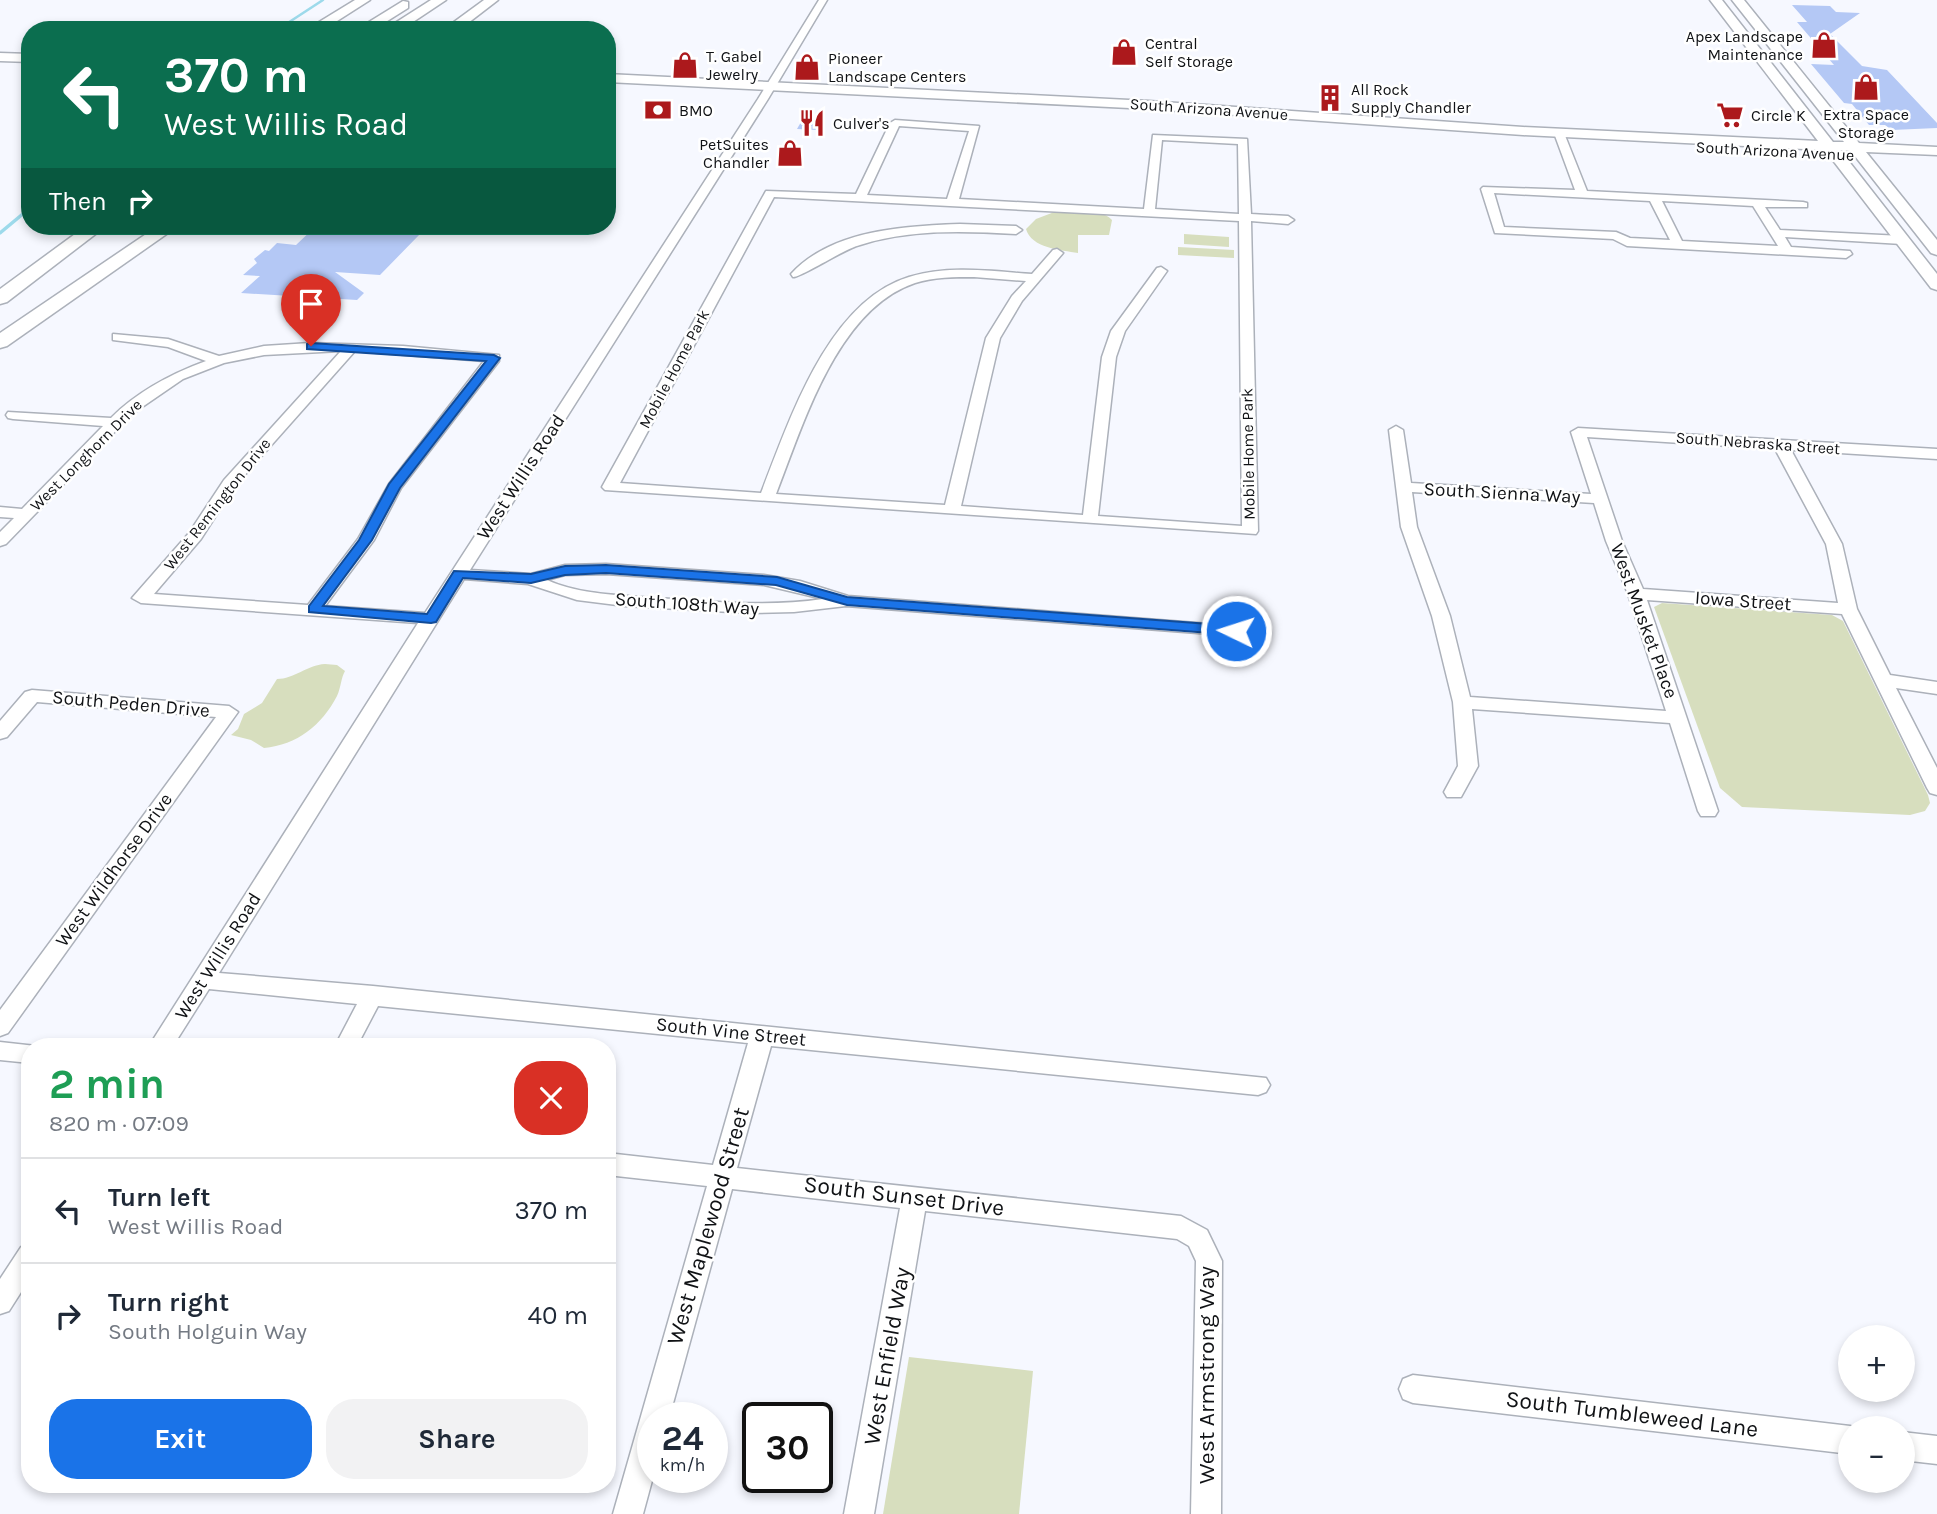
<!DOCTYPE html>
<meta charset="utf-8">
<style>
:root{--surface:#fff;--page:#f2f2f3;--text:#1f2937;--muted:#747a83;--line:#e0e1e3;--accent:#1a73e8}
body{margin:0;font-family:Karla,sans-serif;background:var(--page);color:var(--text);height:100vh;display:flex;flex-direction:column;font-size:26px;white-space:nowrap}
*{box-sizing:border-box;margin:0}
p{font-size:23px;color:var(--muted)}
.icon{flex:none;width:38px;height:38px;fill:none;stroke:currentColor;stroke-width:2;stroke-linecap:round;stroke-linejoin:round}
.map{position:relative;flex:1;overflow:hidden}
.side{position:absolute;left:21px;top:1038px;width:595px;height:455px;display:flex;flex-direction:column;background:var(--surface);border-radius:28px;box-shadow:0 4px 10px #0003}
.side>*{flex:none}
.top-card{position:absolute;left:21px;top:21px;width:595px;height:214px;border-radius:28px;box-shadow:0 4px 10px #0003;background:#0b6e4f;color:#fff;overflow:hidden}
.controls{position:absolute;left:1838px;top:1325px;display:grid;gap:14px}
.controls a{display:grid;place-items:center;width:77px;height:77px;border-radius:50%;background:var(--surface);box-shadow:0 4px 10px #0003;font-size:35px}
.speed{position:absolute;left:637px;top:1402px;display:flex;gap:14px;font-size:35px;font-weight:700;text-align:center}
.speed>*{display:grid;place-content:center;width:91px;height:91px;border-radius:50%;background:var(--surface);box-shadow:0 4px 10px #0003;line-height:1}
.speed small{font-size:18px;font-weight:400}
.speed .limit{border:4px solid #111;border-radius:10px;background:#fff;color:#111}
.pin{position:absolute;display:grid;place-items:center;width:60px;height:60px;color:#fff;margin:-72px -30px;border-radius:50% 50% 50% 0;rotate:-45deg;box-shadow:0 0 7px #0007}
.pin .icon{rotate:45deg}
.me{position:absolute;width:77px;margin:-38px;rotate:274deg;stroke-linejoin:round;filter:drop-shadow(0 0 5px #0008)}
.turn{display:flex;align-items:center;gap:24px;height:147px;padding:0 28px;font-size:32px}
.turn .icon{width:91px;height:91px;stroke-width:2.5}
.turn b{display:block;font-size:49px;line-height:60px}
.then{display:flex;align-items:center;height:66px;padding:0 28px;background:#0003;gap:14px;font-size:26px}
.round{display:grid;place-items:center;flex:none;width:74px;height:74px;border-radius:28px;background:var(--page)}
.summary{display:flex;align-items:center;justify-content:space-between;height:119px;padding:0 28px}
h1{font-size:42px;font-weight:700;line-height:52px;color:#1e9e55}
.action{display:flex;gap:14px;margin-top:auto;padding:14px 28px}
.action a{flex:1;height:80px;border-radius:28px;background:var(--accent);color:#fff;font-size:28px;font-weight:700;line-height:80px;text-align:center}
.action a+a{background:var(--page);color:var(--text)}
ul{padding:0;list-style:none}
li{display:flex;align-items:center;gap:21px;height:105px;padding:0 28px;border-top:2px solid var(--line)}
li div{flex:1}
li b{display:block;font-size:26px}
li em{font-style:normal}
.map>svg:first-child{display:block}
.green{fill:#d7debe}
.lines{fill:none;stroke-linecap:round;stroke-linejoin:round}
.stream-far1{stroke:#9ddaeb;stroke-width:2.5}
.stream{stroke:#9ddaeb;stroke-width:3.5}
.building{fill:#b4c8f5}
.minor-casing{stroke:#acb1ba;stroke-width:3}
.major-casing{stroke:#acb1ba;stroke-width:3}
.highway-casing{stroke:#acb1ba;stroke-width:3}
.minor{fill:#fff;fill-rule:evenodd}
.major{fill:#fff;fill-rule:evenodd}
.highway{fill:#fff;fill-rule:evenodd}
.route{fill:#1a73e8;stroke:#114b97;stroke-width:2}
.labels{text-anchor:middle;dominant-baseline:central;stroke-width:5;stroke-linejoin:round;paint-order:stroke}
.far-poi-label{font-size:16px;fill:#101215;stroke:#fff;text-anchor:start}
.far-street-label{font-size:16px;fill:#101215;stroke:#fff}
.street-label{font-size:19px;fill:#101215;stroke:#fff}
.near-street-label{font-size:23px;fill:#101215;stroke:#fff}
</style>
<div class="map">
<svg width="1937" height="1514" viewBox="0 0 1937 1514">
<rect width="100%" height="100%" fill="#f6f8ff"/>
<g class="green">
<path d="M1057,211c16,1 43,-4 55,9l-3,15h-31v18c-17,-3 -47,-5 -52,-24l10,-10z"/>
<path d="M1184,234l45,3v10l-45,-3z"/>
<path d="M1178,247l56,3v8l-56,-3z"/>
<path d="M1662,603l170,12 11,6 85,174 2,8 -5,8 -15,4 -168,-8 -22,-19 -66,-181z"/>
<path d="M325,664l12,1 8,6c-4,7 -4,16 -8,25 -15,29 -40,49 -73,52l-13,-8 -20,-5 7,-6 6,-15 18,-11 15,-24c17,0 30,-14 48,-15z"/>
<path d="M909,1357l124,14 -14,143h-136z"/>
</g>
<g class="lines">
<path class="stream-far1" d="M277,30l46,-30"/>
<path class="stream" d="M0,233l30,-25"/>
</g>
<g class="building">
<path d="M1792,5l38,1 6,6 24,1 -30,21 32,32 25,4 50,53v5l-45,2 -7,-5h-16l-17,-21 -8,-1 -33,-39 23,1 -37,-43h10z"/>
<path d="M805,115l18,1 -6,14 -20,-1z"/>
<path d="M316,226l105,7 -41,42 -45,-3 29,21 -7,7 -116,-7 19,-17 -17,-1 14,-12 -3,-4 11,-9 4,1 8,-8 19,2z"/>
</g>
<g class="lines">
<defs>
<g id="minor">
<path d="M819,0h8l-59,99 -298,471 61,4 34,-9 41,-1 158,11 36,6 48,15 388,30 9,5 -9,5 -390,-30 -52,6 -46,1 -123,-7 -48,-6 -49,-16 -64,-5 -245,394 154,13 893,92 4,7 -4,7 -8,3 -487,-49 -34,122 444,48 26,14 15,31 -1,253h-30l5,-253 -7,-15 -12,-7 -252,-28 -51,303h-30l56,-306 -168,-19 -63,229h-16v59l-10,37h-30l94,-328 -100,-11v-22l106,12 35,-122 -370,-37 -21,40h-22l22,-42 -148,-15 -36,57h-24l269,-423 -277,-20 -9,-5 57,-65 35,-53 117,-129 -77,4 -40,8 -41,16 -51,35 -126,130 -6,2v-14l14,-14 -14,-1v-10l22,2 81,-83 -90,-7 -5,-1 -2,-3 2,-3 103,6c27,-27 60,-44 95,-57l-38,-14 -55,-7v-6l55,5 51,17 45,-10 46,-3 93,3 96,9v6l-98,127 -27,52 -49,66 100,7 333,-514zM355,351l129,10 -95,123 -31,55 -50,66 -154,-11 47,-55 34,-53zM606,574l158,11 59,14c-55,8 -111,3 -166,-1 -37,-3 -76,-3 -110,-18l18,-5z"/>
<path d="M895,120l84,6 -20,73 185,10 9,-74 94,4 4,75 37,2 6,4 -6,4 -37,-3 7,310 -2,3 -651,-44 -3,-3 164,-296 90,3 34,-71zM899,126l70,5 -22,68 -80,-4zM1162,140l76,4 1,70 -84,-5zM774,197l465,24 3,305 -144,-10 18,-159 9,-26 42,-60 -6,-4 -4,1 -46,63 -9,26 -19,158 -122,-9 39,-168 22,-37 41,-48 -6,-4 -4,1 -21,24c-41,-3 -84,-9 -123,3 -82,25 -120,145 -148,216l-141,-10zM974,277l52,4 -14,15 -26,42 -41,167 -169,-11c27,-69 61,-185 139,-211 19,-6 40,-6 59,-6z"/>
<path d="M1559,130l5,3 23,58 216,11 4,1v4h-42l15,23 122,6 6,4 -6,4 -117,-7 6,10 59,4 2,3 -6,4 -219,-12 -14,-7 -118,-6 -14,-44 2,-2 92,3 -21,-57zM1494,193l156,8 20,39 -40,-2 -14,-6 -112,-5zM1662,201l91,5 25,40 -96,-5z"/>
<path d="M960,224l56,2 6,4 -6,4c-52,-3 -106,-5 -156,11 -16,4 -60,33 -67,32l-2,-3c40,-44 113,-48 169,-50z"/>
<path d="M1396,426l7,4 8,53 180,11 -20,-62 7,-4 359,21v10l-146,-9 51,94 15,65 33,66 47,7v12l-41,-6 41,80v27l-7,-2 -3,-5 -85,-174 -195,-14 71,211 -3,5h-14l-3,-5 -28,-88 -198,-14 6,57 -17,31h-14l-3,-5 14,-26 -5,-64 -21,-86 -31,-89 -12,-97zM1587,437l188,12 51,95 12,59 -195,-14 -21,-48zM1412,492l182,11 12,38 22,53 38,117 -196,-14 -20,-81 -33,-89z"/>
<path d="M32,690l197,16 9,6 -230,321 -8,3v-26l216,-293 -179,-15 -30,35 -7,2v-18l25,-29z"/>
<path d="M0,1042l36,4h-6v17l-30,-3z"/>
<path d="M30,1243v35l-21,33 -9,3v-35l21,-32z"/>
<path d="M1413,1375l437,51 5,2h-5v26l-437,-51 -10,-4 -4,-10 4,-10z"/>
<path d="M1902,1432l35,4v28l-35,-4z"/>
</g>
<g id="major">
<path d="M1710,0h12l111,142h11l-112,-142h12l115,143 78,4v8l-71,-3 71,88v15l-6,-2 -80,-102 -11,-1 97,124v16l-6,-2 -106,-138 -302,-15 -374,-26 -542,-27v-8l542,27 374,26 295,14z"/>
<path d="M0,53l30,1v8l-30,-1z"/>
</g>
<g id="highway">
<path d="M355,0h15l-47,30h-17z"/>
<path d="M431,0h15l-45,30h-17z"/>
<path d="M484,0h14l-39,30h-16z"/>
<path d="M403,1l5,1v6l-35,22h-17z"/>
<path d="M86,226h20l-99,76 -7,2v-15z"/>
<path d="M158,226h20l-171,120 -7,2v-15z"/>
</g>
</defs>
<use href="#minor" class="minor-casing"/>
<use href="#major" class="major-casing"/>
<use href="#highway" class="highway-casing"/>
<use href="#minor" class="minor"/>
<use href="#major" class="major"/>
<use href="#highway" class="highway"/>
</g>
<path class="route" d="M311,343l183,12 6,3 -100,130 -28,52 -49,66 104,8 27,-43 77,3 34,-8 41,-1 171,12 70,20 389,29 8,5 -8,4 -389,-30 -71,-20 -170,-12 -41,2 -34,8 -68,-5 -27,44 -5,1 -122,-11v-6l50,-66 30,-56 97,-123 -179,-12v-5z"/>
<defs>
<symbol id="shop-bare" viewBox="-9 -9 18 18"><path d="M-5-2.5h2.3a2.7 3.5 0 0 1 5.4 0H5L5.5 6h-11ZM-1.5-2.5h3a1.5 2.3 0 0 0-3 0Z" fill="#ac191c" stroke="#fff" stroke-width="2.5" paint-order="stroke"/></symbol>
<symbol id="building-bare" viewBox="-9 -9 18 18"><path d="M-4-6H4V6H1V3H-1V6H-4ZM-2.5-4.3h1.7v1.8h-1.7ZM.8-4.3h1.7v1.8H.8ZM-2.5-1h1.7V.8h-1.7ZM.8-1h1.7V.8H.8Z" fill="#ac191c" stroke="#fff" stroke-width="2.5" paint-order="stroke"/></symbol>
<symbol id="bank-bare" viewBox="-9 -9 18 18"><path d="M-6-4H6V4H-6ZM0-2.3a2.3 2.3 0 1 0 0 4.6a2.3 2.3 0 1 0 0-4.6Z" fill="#ac191c" stroke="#fff" stroke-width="2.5" paint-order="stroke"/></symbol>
<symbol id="supermarket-bare" viewBox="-9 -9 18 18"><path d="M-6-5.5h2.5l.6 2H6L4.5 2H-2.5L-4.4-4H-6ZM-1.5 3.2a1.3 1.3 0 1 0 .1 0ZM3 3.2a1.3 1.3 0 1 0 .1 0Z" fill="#ac191c" stroke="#fff" stroke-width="2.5" paint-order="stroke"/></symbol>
<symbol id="restaurant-bare" viewBox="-9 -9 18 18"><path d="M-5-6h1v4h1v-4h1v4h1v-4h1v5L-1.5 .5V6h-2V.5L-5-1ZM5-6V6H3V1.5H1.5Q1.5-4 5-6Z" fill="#ac191c" stroke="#fff" stroke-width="2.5" paint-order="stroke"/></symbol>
</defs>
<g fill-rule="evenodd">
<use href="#shop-bare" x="1805" y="26" width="38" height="38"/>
<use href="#shop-bare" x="1105" y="33" width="38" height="38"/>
<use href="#shop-bare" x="666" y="46" width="38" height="38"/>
<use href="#shop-bare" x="788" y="48" width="38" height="38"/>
<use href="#shop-bare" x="1847" y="68" width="38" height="38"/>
<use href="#building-bare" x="1311" y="79" width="38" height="38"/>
<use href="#bank-bare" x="639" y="91" width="38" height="38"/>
<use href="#supermarket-bare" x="1711" y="96" width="38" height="38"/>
<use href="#restaurant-bare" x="793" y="104" width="38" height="38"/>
<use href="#shop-bare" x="771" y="134" width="38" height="38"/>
</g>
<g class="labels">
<g class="far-poi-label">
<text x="1803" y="36" text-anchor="end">Apex Landscape<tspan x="1803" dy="18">Maintenance</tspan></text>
<text x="1145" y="43">Central<tspan x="1145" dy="18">Self Storage</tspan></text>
<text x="706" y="56">T. Gabel<tspan x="706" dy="18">Jewelry</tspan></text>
<text x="828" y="58">Pioneer<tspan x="828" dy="18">Landscape Centers</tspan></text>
<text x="1351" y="89">All Rock<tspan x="1351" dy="18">Supply Chandler</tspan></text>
<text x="679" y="110">BMO</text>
<text x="1866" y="114" text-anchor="middle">Extra Space<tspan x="1866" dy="18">Storage</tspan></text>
<text x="1751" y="115">Circle K</text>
<text x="833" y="123">Culver's</text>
<text x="769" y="144" text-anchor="end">PetSuites<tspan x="769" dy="18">Chandler</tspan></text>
</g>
<g class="far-street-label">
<text transform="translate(1209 109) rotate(4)">South Arizona Avenue</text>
<text transform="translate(1775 151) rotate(3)">South Arizona Avenue</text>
<text transform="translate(674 369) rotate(-62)">Mobile Home Park</text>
<text transform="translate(1758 443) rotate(4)">South Nebraska Street</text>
<text transform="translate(1248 454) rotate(-91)">Mobile Home Park</text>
<text transform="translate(86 455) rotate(-45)">West Longhorn Drive</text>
<text transform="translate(217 504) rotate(-52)">West Remington Drive</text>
</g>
<g class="street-label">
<text transform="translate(521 477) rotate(-57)">West Willis Road</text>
<text transform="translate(1502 493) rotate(3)">South Sienna Way</text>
<text transform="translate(1743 601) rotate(4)">Iowa Street</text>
<text transform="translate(687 604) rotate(4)">South 108th Way</text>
<text transform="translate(1644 621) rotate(70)">West Musket Place</text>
<text transform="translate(131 704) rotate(5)">South Peden Drive</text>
<text transform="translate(114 870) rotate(-54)">West Wildhorse Drive</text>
<text transform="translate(218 956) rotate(-58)">West Willis Road</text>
<text transform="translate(731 1032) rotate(6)">South Vine Street</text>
</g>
<g class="near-street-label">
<text transform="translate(904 1196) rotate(7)">South Sunset Drive</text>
<text transform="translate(708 1226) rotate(-74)">West Maplewood Street</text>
<text transform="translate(887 1356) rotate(-80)">West Enfield Way</text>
<text transform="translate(1206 1375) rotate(-90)">West Armstrong Way</text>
<text transform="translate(1632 1414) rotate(7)">South Tumbleweed Lane</text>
</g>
</g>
</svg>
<div class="controls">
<a>+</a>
<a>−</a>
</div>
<div class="speed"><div>24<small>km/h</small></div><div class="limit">30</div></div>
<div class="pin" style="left:311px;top:346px;background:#d93025"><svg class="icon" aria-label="arrive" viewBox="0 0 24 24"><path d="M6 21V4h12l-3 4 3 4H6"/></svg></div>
<svg class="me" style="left:1236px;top:631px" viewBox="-20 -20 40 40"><circle r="17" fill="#1a73e8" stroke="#fff" stroke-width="3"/><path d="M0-11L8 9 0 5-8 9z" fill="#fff"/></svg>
<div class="top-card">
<div class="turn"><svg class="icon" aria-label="left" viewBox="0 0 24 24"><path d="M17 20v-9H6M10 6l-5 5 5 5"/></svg><div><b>370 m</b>West Willis Road</div></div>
<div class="then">Then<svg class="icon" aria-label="right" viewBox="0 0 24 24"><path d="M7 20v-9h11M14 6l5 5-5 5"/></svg></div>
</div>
<section class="side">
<div class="summary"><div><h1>2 min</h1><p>820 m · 07:09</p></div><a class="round" style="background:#d93025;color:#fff"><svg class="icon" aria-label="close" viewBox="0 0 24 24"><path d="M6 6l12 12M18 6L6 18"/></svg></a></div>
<ul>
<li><svg class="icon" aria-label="left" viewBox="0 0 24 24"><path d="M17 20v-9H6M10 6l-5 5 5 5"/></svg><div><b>Turn left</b><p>West Willis Road</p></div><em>370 m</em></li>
<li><svg class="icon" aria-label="right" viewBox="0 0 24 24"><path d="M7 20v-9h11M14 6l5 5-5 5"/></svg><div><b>Turn right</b><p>South Holguin Way</p></div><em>40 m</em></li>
</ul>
<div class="action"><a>Exit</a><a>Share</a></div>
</section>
</div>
